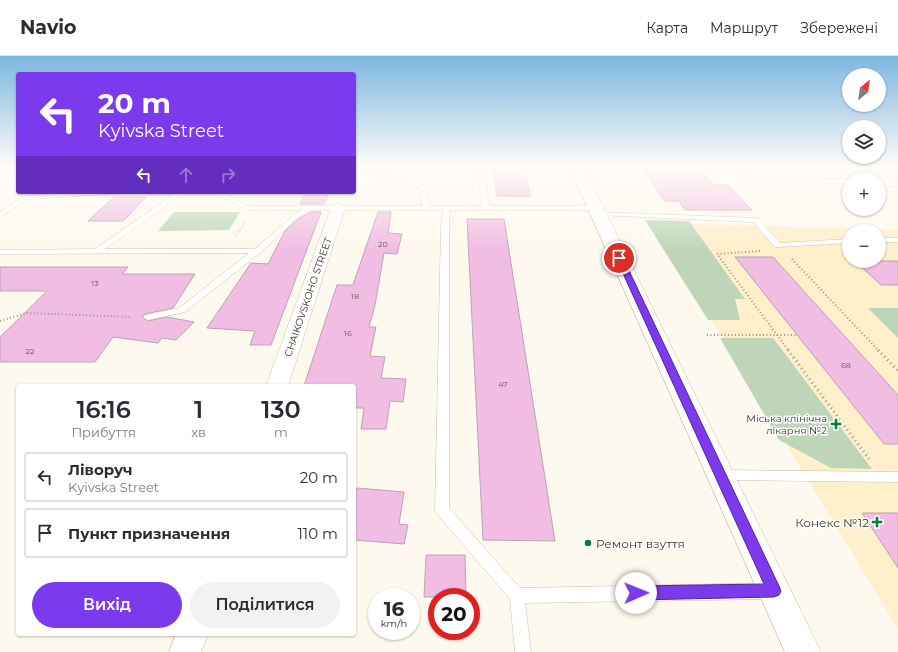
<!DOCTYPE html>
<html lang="uk">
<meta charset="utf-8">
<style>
:root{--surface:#fff;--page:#f2f2f3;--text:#2b2b33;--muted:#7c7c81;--line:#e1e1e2;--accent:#7c3aed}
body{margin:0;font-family:Montserrat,sans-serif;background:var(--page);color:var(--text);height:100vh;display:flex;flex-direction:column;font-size:15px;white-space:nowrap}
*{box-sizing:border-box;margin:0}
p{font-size:13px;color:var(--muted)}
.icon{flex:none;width:22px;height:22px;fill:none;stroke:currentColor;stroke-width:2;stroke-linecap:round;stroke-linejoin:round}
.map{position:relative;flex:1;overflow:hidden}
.sheet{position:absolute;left:16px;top:328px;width:340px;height:252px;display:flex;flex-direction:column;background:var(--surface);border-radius:4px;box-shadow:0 1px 3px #0004}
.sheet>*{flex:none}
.banner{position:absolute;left:16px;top:16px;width:340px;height:122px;border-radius:4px;box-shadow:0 1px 3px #0004;background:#7c3aed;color:#fff;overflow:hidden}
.needle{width:26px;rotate:29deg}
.buttons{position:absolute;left:842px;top:12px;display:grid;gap:8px}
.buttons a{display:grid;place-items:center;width:44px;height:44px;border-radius:50%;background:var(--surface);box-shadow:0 1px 3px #0004;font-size:20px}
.speed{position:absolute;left:368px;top:532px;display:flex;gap:8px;font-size:20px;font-weight:700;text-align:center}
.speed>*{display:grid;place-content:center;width:52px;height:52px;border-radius:50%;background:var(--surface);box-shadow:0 1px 3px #0004;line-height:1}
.speed small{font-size:10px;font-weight:400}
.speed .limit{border:6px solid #d22;background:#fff;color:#111}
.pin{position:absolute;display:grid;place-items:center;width:34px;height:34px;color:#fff;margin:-17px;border:2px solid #fff;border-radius:50%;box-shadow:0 1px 4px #0007}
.me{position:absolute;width:44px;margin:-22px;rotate:89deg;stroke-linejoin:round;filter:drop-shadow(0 0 3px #0008)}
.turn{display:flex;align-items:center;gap:14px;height:84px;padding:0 16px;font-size:18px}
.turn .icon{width:52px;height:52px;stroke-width:2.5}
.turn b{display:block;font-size:28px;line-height:34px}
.lanes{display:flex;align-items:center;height:38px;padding:0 16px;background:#0003;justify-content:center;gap:20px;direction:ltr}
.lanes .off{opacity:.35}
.eta{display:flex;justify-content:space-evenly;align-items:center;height:68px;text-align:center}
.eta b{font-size:24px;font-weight:600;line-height:28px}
.primary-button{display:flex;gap:8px;margin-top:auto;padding:8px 16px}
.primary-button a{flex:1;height:46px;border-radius:24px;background:var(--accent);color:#fff;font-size:16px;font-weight:600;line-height:46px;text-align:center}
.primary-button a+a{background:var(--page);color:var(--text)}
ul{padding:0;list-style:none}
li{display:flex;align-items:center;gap:12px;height:50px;margin:0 8px 6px;padding:0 8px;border:2px solid var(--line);border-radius:4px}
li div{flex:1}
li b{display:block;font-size:15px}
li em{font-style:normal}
header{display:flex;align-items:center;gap:24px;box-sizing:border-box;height:56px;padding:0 20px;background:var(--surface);border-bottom:1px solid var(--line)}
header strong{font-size:19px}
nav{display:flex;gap:22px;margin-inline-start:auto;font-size:14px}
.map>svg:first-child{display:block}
.built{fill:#ffefca;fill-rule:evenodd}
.green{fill:#bed6b7}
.building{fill:#f1bde2;stroke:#bca2b4}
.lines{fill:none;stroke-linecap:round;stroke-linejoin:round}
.service-casing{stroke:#ccc0a4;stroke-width:1}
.minor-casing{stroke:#ccc0a4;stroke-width:1}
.primary-casing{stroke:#ccc0a4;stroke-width:1}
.path-far2{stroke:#9b968b;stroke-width:1.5;stroke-dasharray:0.5 2;stroke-linecap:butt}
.path-far1{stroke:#9b968b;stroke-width:2;stroke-dasharray:1 2.5;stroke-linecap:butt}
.path{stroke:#9b968b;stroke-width:3;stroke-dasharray:1 3.5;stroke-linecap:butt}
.service{fill:#fff;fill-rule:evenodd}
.minor{fill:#fff;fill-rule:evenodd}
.primary{fill:#fff;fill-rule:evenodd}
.route{fill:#7c3aed;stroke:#51269a}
.poi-dot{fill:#017d35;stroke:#fff;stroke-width:1.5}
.labels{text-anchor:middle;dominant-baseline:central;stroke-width:3;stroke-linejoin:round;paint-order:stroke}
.number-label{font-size:8px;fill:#675657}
.street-label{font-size:10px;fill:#393429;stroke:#fff}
.poi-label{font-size:10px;fill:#393429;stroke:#fff;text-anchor:end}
.near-poi-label{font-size:12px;fill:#393429;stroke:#fff;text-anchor:end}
</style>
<header>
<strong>Navio</strong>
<nav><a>Карта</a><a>Маршрут</a><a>Збережені</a></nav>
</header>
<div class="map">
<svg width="898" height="596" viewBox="0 0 898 596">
<rect width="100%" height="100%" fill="#fef9ee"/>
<path class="built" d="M653,167l245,7v399l-177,-294zM849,175h30v30h-30z"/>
<g class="green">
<path d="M174,156h66l-11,18 -71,1z"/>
<path d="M645,164l44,1 56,78h-10l5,21h-32z"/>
<path d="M868,252h30v30z"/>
<path d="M720,282h53l99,131 -41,-1 -52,-28z"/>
</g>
<g class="building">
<path d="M492,112h31l8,28h-34z"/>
<path d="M642,112h57l15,17h14l24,25h-67l-6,-9h-14z"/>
<path d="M306,136h23l-5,12h-24z"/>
<path d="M114,141h32l-23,24h-35z"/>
<path d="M311,156h10l-50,133h-21l5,-14 -48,-3 44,-65 17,1 17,-33 13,-12z"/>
<path d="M378,156h13l-3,21 14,1 -5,20 -13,-1 -9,52 -6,22h7l-6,29 15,1 -4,21 25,1 -3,23 -13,-1 -4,28h-25l3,-21h-10v-22h-50l33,-101h16z"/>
<path d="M467,163h37l51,322 -72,-1z"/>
<path d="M735,201h38l125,138v49h-14z"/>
<path d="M855,205h43v24h-17z"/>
<path d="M0,211h128l-6,7h73l-22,34 -28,6 -3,3 6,4 19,-4 27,5 -18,18 -14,-2 -4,5 -45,-6 -18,25h-95v-25l47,-46h-47z"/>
<path d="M357,432l47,4 -5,32 9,1 -4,19 -50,-4v-41z"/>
<path d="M862,457h36v55z"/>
<path d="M426,499h39l1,42h-42z"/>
</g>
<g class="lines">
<defs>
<g id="service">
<path d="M478,112h6l5,38h107l3,2 -3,2h-146l-1,16v282l71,80 251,-5 5,3 3,5 -3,5 -5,3 -246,4 6,49h-16l-5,-53 -73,-85 -2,-4 6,-284 2,-16h-132l-14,8 -37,35 -75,59 -37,8 -5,-3 2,-2 34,-7 70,-55 -249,1v-4l95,-1 79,-55h-63l-83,5 -28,18v-5l24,-16 54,-4h144l26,14h174l-1,-11 -44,-20h-23v-4l26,1 46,21 3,13h53zM183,138h33l31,16h55l-9,6 -38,33h-150z"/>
<path d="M734,112h7l11,10 97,1v4l-99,-1z"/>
<path d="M840,112h7l13,11h-7z"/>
<path d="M18,121v12l-7,-7z"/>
<rect x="879" y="126" width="19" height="4"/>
<path d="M599,156l156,6h3l22,25 69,-4v4l-71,4h-3l-22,-25 -156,-7v-2z"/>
<rect x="879" y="182" width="19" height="4"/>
<path d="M721,414l177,2v10l-177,-2 -4,-1 -2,-4 2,-4z"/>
</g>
<g id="minor">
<path d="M338,148l5,1 2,3 -57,178h-22l65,-178 2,-3z"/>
<path d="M176,578h32l-7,18h-32z"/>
</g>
<path id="primary" d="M570,112h14l237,484h-36z"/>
</defs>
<use href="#service" class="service-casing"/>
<use href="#minor" class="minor-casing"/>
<use href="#primary" class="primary-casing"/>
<path class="path-far2" d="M236,180l9,-14"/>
<g class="path-far1">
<path d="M760,195l-43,3 72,97"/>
<path d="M792,203l87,92"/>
<path d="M0,265l27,-8 105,4"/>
<path d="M707,279h90"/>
</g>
<g class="path">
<path d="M788,294l81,109"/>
<path d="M878,294l20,21"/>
</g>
<use href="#service" class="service"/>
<use href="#minor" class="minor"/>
<use href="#primary" class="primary"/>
</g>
<linearGradient id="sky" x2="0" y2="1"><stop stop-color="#7cb6e1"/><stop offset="0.57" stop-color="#fffcf7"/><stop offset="1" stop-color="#fffcf7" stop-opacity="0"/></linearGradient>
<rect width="898" height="195" fill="url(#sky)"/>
<path class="route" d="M617,200h5l1,2 156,328 2,5 -2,4 -5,2 -138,3 -5,-2 -2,-5 2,-4 5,-3 128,-2 -148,-326z"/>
<g class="poi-dot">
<path d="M834 362h4v4h4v4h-4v4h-4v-4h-4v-4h4z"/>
<path d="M875 460h4v4h4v4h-4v4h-4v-4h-4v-4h4z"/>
<circle cx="588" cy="487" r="4"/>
</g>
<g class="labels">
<g class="number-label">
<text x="383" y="188">20</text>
<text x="95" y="227">13</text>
<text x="355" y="240">18</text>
<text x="348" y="277">16</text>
<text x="30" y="295">22</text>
<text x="846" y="309">68</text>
<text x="503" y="328">47</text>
</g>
<g class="street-label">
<text transform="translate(308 241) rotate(-71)">CHAIKOVSKOHO STREET</text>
</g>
<g class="poi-label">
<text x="827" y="362">Міська клінічна<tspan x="827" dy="12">лікарня №2</tspan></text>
</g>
<g class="near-poi-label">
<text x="869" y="466">Конекс №12</text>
<text x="596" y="487" text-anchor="start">Ремонт взуття</text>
</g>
</g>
</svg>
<div class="buttons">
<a><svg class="needle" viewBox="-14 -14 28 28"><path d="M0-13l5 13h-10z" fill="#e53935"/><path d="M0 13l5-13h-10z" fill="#7c7c81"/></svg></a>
<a><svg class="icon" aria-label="layers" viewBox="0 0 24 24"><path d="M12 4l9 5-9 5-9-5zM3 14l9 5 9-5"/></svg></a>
<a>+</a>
<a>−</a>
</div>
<div class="speed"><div>16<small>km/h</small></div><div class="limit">20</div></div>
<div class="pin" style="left:619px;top:202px;background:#d93025"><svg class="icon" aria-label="arrive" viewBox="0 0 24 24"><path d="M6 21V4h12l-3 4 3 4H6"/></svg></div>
<svg class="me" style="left:636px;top:537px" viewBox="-20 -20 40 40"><circle r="19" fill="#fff"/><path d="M0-13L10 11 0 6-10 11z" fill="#7c3aed"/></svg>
<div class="banner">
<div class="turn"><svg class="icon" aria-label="left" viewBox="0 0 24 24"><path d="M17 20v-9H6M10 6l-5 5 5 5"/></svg><div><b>20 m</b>Kyivska Street</div></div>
<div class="lanes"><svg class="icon" aria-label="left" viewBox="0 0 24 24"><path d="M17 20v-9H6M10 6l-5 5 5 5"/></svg><svg class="icon off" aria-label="ahead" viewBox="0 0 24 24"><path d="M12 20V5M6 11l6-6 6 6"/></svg><svg class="icon off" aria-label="right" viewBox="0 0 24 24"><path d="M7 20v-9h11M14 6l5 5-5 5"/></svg></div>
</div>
<section class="sheet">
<div class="eta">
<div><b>16:16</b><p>Прибуття</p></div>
<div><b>1</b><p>хв</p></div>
<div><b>130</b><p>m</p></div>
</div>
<ul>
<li><svg class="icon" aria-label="left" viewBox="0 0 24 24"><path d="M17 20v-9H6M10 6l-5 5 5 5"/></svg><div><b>Ліворуч</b><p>Kyivska Street</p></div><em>20 m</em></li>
<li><svg class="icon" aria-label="arrive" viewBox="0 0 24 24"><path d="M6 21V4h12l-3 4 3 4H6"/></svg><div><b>Пункт призначення</b></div><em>110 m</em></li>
</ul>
<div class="primary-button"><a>Вихід</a><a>Поділитися</a></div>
</section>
</div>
